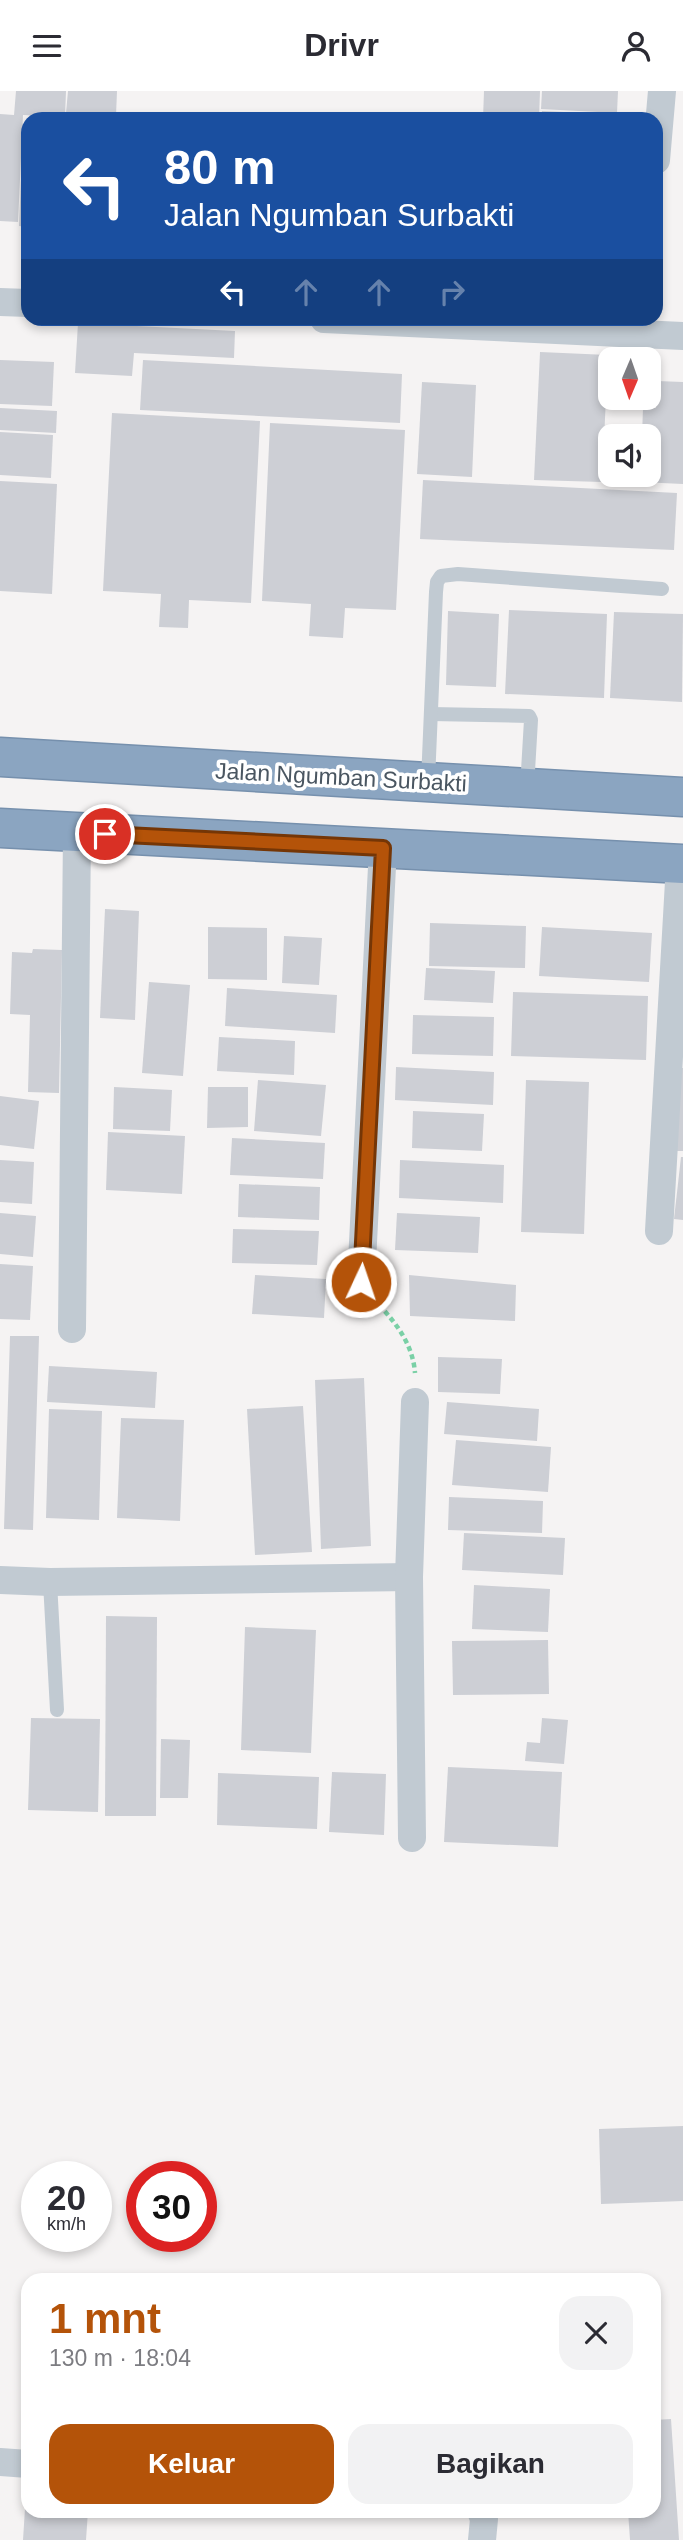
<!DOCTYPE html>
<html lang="id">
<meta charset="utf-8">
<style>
:root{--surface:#fff;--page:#f2f2f3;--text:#2b2b33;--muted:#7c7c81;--accent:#b45309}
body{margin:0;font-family:Arial,sans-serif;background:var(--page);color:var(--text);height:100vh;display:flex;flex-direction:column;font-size:26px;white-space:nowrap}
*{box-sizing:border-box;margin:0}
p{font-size:23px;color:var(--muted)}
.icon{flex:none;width:38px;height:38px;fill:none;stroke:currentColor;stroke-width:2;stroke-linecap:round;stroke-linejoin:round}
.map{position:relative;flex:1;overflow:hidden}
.panel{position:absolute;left:21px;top:2182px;width:640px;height:245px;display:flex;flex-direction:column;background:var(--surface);border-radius:21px;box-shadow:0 4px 10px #0003}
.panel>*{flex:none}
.guide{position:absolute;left:21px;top:21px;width:642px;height:214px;border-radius:21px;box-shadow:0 4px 10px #0003;background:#1a4fa0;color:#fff;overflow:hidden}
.needle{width:46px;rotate:182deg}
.controls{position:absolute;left:598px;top:256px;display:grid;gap:14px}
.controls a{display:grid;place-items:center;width:63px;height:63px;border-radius:14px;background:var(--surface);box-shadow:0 4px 10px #0003;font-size:35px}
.speed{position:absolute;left:21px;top:2070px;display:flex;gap:14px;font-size:35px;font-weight:700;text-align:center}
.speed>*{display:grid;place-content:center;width:91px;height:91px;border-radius:50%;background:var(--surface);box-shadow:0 4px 10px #0003;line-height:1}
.speed small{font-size:18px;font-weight:400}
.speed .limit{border:10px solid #d22;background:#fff;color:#111}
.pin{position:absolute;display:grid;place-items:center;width:60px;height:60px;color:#fff;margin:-30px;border:4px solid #fff;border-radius:50%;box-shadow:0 2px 7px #0007}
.me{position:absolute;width:77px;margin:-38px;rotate:3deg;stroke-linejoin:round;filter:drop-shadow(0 0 5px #0008)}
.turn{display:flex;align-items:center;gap:24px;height:147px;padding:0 28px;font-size:32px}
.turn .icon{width:91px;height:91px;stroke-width:2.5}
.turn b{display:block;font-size:49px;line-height:60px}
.lanes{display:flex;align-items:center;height:66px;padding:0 28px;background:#0003;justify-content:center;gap:35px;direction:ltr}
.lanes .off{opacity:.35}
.round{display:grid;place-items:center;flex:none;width:74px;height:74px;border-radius:21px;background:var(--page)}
.head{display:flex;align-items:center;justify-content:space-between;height:119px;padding:0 28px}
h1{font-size:42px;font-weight:800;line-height:52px;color:var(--accent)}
.button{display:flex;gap:14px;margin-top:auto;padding:14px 28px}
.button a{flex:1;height:80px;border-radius:21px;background:var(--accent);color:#fff;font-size:28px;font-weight:800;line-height:80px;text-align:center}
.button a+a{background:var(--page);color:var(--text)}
header{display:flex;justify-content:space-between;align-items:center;height:91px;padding:0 28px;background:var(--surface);font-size:32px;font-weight:800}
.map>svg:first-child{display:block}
.building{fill:#cdcfd5}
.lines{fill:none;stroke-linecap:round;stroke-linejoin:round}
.highway-casing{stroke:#7690ad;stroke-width:41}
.path{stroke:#7ad0a6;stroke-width:4.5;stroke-dasharray:5 3.5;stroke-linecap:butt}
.lane{stroke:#c1cad2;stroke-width:14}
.street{stroke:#c1cad2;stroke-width:28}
.highway{stroke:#8ba5c1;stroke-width:38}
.route-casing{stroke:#753606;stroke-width:18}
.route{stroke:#b45309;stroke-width:12}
.labels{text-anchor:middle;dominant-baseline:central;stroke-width:7;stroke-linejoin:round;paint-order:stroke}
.street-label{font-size:23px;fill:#4a5661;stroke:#fff}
</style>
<header><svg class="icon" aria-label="menu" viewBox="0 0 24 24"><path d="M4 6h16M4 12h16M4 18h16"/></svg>Drivr<svg class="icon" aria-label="person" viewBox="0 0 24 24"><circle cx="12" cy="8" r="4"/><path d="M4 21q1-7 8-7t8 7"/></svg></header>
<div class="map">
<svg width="683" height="2449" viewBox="0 0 683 2449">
<rect width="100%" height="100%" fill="#f5f3f3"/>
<g class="building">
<path d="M16,0h50l-1,26 -42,-2 -5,107 -18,-1v-107l14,1z"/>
<path d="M68,0h49l-1,25 -50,-3z"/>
<path d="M484,0h56l-1,28h-56z"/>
<path d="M542,0h76l-1,22 -76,-4z"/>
<path d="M542,20l65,3v5h-66z"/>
<path d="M22,65h6v71l-9,-1z"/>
<path d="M78,232l157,8 -1,27 -100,-5 -2,23 -57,-3z"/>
<path d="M540,261l68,3 -6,127 -68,-2z"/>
<path d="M0,269l54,2 -2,44 -52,-2z"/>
<path d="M143,269l259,14 -2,49 -260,-13z"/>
<path d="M657,290l26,1v102l-43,-2v-8h9v-38h-7l1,-28h13z"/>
<path d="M422,291l54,3 -4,92 -55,-3z"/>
<path d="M0,317l57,3 -1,22 -56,-3z"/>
<path d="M112,322l148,8 -9,182 -62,-3 -1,28 -29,-1 2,-33 -58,-3z"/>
<path d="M270,332l135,7 -9,180 -51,-2 -2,30 -34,-2 2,-32 -49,-3z"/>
<path d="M0,341l53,3 -2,43 -51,-3z"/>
<path d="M423,389l254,13 -3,57 -254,-11z"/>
<path d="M0,390l57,3 -5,110 -52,-3z"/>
<path d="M509,519l98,4 -3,84 -99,-4z"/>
<path d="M448,520l51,3 -3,73 -50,-2z"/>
<path d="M614,521l69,2 -1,88 -72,-4z"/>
<path d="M105,818l34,2 -4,109 -35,-2z"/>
<path d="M430,832l96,3 -1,42 -96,-2z"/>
<path d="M208,836l59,1v52l-59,-1z"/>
<path d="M542,836l110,6 -3,49 -110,-6z"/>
<path d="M284,845l38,2 -3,47 -37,-2z"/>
<path d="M33,858l29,1 -3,143 -31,-1 2,-77 -20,-1 2,-62 20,1z"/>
<path d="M426,877l69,3 -2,32 -69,-3z"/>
<path d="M149,891l41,3 -7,91 -41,-3z"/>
<path d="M227,897l110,7 -2,38 -110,-7z"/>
<path d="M513,901l135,4 -2,64 -135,-4z"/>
<path d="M413,924l81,2 -1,39 -81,-2z"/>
<path d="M219,946l76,4 -1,34 -77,-4z"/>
<path d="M396,976l98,5 -1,33 -98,-5z"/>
<rect x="677" y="977" width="6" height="83"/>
<path d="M258,989l68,5 -5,51 -67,-5z"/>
<path d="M526,989l63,2 -5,152 -63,-2z"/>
<path d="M114,996l58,3 -2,41 -57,-2z"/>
<path d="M208,996h40v40l-41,1z"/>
<path d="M0,1005l39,5 -5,48 -34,-4z"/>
<path d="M413,1020l71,3 -2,37 -70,-3z"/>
<path d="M108,1041l77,4 -3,58 -76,-4z"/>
<path d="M232,1047l93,5 -2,36 -93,-4z"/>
<path d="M681,1066h2v63l-9,-1z"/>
<path d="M0,1069l34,2 -2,42 -32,-2z"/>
<path d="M400,1069l104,5 -1,38 -104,-5z"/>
<path d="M239,1093l81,3 -1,33 -81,-3z"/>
<path d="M0,1122l36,3 -3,41 -33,-3z"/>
<path d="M397,1122l83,4 -2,36 -83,-3z"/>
<path d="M233,1138l86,2 -2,34 -85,-2z"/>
<path d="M0,1173l33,2 -3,54 -30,-1z"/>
<path d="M255,1184l71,4 -2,39 -72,-4z"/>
<path d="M409,1184l107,10 -1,36 -105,-5z"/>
<path d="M10,1245h29l-6,194 -29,-1z"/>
<path d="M438,1266l64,2 -2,35 -62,-2z"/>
<path d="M49,1275l108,6 -2,36 -108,-6z"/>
<path d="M364,1287l7,168 -50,3 -6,-169z"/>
<path d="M447,1311l92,7 -2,32 -93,-7z"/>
<path d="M303,1315l9,146 -57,3 -8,-146z"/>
<path d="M49,1318l53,2 -3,109 -53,-2z"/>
<path d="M121,1327l63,2 -4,101 -63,-3z"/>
<path d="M456,1349l95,7 -3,45 -96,-7z"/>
<path d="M449,1406l94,4 -1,32 -94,-3z"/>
<path d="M464,1442l101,5 -2,37 -101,-5z"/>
<path d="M474,1494l76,4 -2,43 -76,-3z"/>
<path d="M106,1525l51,1 -1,199h-51z"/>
<path d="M245,1536l71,3 -5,123 -70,-3z"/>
<path d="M548,1549l1,54 -96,1 -1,-54z"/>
<path d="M31,1627l69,1 -2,93 -70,-2z"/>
<path d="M542,1627l26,2 -4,44 -39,-3 2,-19 13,1z"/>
<path d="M161,1648l29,1 -2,58h-28z"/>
<path d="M448,1676l114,5 -4,75 -114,-5z"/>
<path d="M332,1681l54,2 -2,61 -55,-3z"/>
<path d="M218,1682l101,4 -2,52 -100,-4z"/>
<path d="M683,2035v75l-82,3 -2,-75z"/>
<path d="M671,2328l8,121h-49l-2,-29h26v-91z"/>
<path d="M26,2402l2,1v17h60l-2,29h-63z"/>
</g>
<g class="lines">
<defs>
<g id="highway">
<path d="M0,666l683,40"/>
<path d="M0,737l683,36"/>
</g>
</defs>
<use href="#highway" class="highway-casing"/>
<path class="path" d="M379,1214c19,20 34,41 36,68"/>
<g class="lane">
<path d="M431,623l98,2 2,4 -4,68"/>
<path d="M428,690l8,-189 1,-10 4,-6 17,-2 204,15"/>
<path d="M50,1491l7,128"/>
</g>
<g class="street">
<path d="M656,69l6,-69"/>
<path d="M0,211l28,1"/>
<path d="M324,228l359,17"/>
<path d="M659,1140l21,-367"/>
<path d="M361,1191l22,-435"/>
<path d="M72,1238l5,-497"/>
<path d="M0,1489l50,2 359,-5"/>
<path d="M412,1747l-3,-261 6,-175"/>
<path d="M0,2371l28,2"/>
<path d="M481,2420l3,8 -2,21"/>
</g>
<use href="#highway" class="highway"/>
</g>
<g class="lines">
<defs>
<path id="route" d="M105,743l278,14 -22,434"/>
</defs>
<use href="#route" class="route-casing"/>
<use href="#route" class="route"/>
</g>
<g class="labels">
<g class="street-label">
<text transform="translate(341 686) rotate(3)">Jalan Ngumban Surbakti</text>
</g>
</g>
</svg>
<div class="controls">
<a><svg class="needle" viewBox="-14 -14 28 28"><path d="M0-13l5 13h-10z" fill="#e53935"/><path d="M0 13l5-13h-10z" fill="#7c7c81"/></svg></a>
<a><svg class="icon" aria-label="sound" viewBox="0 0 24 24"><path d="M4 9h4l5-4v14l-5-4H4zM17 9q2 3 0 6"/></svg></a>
</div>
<div class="speed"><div>20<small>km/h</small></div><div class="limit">30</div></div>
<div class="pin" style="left:105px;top:743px;background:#d93025"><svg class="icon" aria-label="arrive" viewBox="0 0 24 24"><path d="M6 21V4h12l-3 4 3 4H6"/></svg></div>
<svg class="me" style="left:361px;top:1191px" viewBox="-20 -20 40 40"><circle r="17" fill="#b45309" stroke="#fff" stroke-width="3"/><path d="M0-11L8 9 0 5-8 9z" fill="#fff"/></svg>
<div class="guide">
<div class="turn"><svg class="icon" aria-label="left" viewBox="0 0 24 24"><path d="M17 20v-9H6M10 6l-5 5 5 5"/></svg><div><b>80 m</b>Jalan Ngumban Surbakti</div></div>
<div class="lanes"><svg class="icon" aria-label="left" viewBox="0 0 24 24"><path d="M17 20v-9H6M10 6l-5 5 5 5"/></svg><svg class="icon off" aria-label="ahead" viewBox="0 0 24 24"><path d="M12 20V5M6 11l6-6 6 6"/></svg><svg class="icon off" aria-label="ahead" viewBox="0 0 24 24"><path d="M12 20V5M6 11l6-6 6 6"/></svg><svg class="icon off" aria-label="right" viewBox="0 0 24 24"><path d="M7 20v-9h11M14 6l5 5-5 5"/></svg></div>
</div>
<section class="panel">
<div class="head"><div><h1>1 mnt</h1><p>130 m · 18:04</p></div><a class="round"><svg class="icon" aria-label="close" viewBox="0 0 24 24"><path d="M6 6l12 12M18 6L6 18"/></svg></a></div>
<div class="button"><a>Keluar</a><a>Bagikan</a></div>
</section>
</div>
